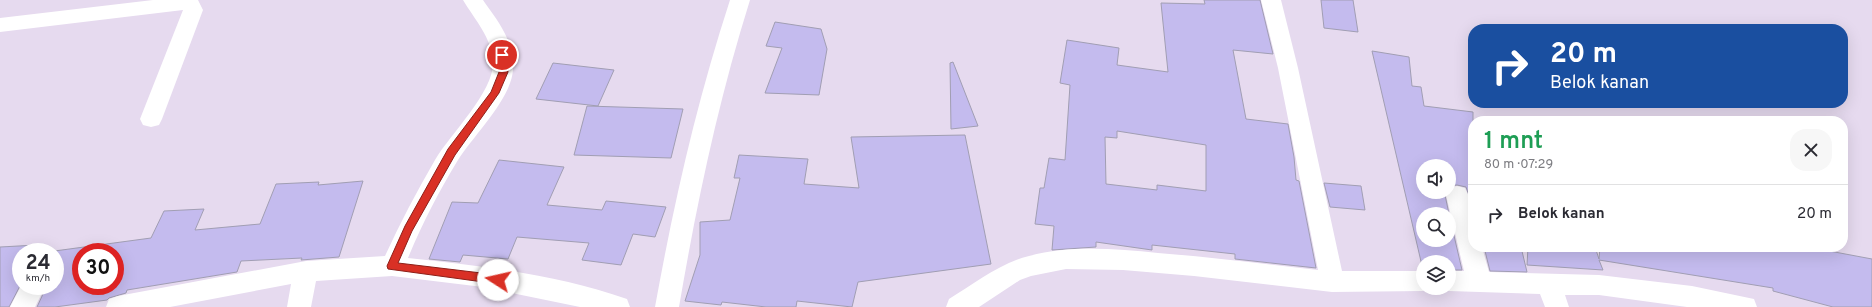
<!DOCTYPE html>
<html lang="id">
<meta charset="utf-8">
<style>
:root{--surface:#fff;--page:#f7f7f7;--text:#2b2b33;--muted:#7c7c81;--line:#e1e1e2}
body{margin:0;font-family:Overpass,sans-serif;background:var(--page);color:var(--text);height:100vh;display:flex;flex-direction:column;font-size:15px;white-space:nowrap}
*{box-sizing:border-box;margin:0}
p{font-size:13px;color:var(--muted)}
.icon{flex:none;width:22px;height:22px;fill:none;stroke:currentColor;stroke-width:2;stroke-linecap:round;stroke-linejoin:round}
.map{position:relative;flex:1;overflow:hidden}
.side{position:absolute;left:1468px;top:116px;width:380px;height:136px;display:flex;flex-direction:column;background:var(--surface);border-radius:16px;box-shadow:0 4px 16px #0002}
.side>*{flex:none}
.top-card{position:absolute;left:1468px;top:24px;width:380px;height:84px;border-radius:16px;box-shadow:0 4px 16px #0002;background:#1a4fa0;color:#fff;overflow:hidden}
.buttons{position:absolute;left:1416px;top:159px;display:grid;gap:8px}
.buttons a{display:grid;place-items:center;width:40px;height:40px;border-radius:50%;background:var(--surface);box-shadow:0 4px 16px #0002;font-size:20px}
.speed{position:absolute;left:12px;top:243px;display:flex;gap:8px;font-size:20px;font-weight:700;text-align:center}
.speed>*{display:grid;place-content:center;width:52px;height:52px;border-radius:50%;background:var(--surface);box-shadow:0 4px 16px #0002;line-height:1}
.speed small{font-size:10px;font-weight:400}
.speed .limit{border:6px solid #d22;background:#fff;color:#111}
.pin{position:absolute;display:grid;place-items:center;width:34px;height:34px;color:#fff;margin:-17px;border:2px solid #fff;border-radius:50%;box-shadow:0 1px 4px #0007}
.me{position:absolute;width:44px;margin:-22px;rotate:280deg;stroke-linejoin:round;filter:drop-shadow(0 0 3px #0008)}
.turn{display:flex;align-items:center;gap:14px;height:84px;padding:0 16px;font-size:18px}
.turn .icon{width:52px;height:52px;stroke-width:2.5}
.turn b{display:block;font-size:28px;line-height:34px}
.round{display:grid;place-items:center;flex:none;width:42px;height:42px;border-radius:16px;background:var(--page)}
.headline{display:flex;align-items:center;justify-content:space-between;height:68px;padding:0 16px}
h1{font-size:24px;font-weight:600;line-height:30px;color:#1e9e55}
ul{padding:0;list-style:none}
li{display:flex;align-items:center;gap:12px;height:60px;padding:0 16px;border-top:1px solid var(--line)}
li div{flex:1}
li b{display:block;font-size:15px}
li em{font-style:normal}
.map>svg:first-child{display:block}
.building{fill:#c4bbee;stroke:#a19eb3;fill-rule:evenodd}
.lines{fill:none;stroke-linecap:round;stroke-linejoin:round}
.minor{fill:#fff;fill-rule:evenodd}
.route{fill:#d93025;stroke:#8d1f18}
</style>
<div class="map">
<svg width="1872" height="307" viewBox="0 0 1872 307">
<rect width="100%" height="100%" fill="#e6daef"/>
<g class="building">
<path d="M1204,0h56l13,54 -40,-4 13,69 42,5 6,33 2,23 3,1 17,87 -81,-9v-5l-83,-9v5l-56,-8v5l-44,3 2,-24 -19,-2 5,-36h4l5,-30 16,2 5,-75 -10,-2 7,-43 52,8 -2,17 51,7 -7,-69 44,1zM1117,131l89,14v46l-49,-6v5l-51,-6 -1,-47 12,1z"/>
<path d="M1321,0h32l5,32 -34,-4z"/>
<path d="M775,22l46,7 6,20 -8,46 -54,-2 17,-45 -16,-2z"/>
<path d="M1372,51l37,6 3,29 9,1 3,19 49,6v95l-7,-20 -9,-2 -8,1v-20h-26v26h24l-2,3 4,19h-26v26h26v-26l13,56h-13v-8h-26v8z"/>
<path d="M953,62l25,64 -27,3 -1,-66z"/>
<path d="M553,63l61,7 -16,36 -62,-7z"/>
<path d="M587,106l96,3 -12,49 -97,-3z"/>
<path d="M965,135l26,129 -133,18 -6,25 -55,-6 -1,6h-30l-44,-5 -1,3 -36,-4 15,-46v-33l30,-2 10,-42h-6l5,-23 69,4 -4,25 55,4 -8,-51z"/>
<path d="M499,160l65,7 -17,38 55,5 4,-9 60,6 -11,30 -22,-3 -12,31 -39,-5 7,-17 -72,-6 -9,22 -45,-4 -3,7 -31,-3 23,-57 26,1z"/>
<path d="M363,181l-24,76 -38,3 1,-2 -61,3 -4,11 -110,18 -1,3 -17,5 -2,2 -52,7h-18l6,-13 -2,-8h14v-34h-8l104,-14 13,-27 40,-2 -9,21 65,-6 16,-40 43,-2 -1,3zM81,252h34v34h-34z"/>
<path d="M1324,183l37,3 4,24 -35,-3z"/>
<path d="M37,245l-4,7h-12v32l-12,23h-9v-60z"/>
<path d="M1484,247h37l6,25 -37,-1z"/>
<path d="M1528,247h67l4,12 1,-12h208l64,12v48h-39l-60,-16v-3l-174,-28 4,10 -76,-5z"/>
</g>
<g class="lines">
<g class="minor">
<path d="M153,0h45l5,10 -41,109 -3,6 -8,2 -8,-2 -3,-6 43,-109 -183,22v-14z"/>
<path d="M463,0h20l2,3c14,19 30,41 28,66 -1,29 -39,66 -55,91 -19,31 -36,64 -50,98 73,8 149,16 219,41l3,8h-50l-97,-20 -91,-11 -76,5 -5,26h-24l4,-23 -121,23h-64l3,-8 9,-3 188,-35 79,-5c15,-33 32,-65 50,-96 16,-27 59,-68 58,-98 -1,-24 -18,-42 -30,-62z"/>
<path d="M730,0h20c-32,102 -53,202 -71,307h-24c19,-105 42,-206 75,-307z"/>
<path d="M1261,0h20l17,68 44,203h81v17h9l-9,3 -91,1 -138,-16 -71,-6 -57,-1 -35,7 -11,4 -41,27h-33l3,-8c25,-15 51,-36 80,-43 42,-11 86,-7 129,-3 53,4 106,11 160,17l-40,-202z"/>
<path d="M1457,186l8,2c10,19 8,39 8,59h9l7,25 110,3 93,11 62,13 3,8h-70l-88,-12h-34l4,12h-24l-5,-13 -91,-3 -9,-3h9v-17h15l-18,-76 3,-3v-4z"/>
<path d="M21,286h18l3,7 -7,14h-25z"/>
</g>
</g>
<path class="route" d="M502,52l4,3 2,17 -9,21 -44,62 -43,76 -14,32 100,12 3,2 1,3 -1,3 -3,1 -110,-15 -1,-3 18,-40 43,-77 43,-57 8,-20 -1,-17z"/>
</svg>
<div class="buttons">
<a><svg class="icon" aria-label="sound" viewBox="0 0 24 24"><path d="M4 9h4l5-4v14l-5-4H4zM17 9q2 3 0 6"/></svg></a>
<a><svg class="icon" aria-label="search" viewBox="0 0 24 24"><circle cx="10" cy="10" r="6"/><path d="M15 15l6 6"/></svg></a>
<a><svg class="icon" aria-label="layers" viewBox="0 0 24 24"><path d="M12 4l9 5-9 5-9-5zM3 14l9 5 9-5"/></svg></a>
</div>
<div class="speed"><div>24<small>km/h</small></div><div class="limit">30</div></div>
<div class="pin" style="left:502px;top:55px;background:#d93025"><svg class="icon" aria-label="arrive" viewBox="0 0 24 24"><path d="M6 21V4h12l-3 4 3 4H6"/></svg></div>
<svg class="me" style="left:498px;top:280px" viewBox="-20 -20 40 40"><circle r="19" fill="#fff"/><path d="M0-13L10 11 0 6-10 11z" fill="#d93025"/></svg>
<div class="top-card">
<div class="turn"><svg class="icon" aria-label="right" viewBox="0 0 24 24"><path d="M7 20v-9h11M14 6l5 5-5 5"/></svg><div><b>20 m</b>Belok kanan</div></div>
</div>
<section class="side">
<div class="headline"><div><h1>1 mnt</h1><p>80 m · 07:29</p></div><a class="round"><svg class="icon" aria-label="close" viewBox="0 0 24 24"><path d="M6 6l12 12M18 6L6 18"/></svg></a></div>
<ul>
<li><svg class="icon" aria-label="right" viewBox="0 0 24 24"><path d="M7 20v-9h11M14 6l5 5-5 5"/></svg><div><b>Belok kanan</b></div><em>20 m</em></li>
</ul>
</section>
</div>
